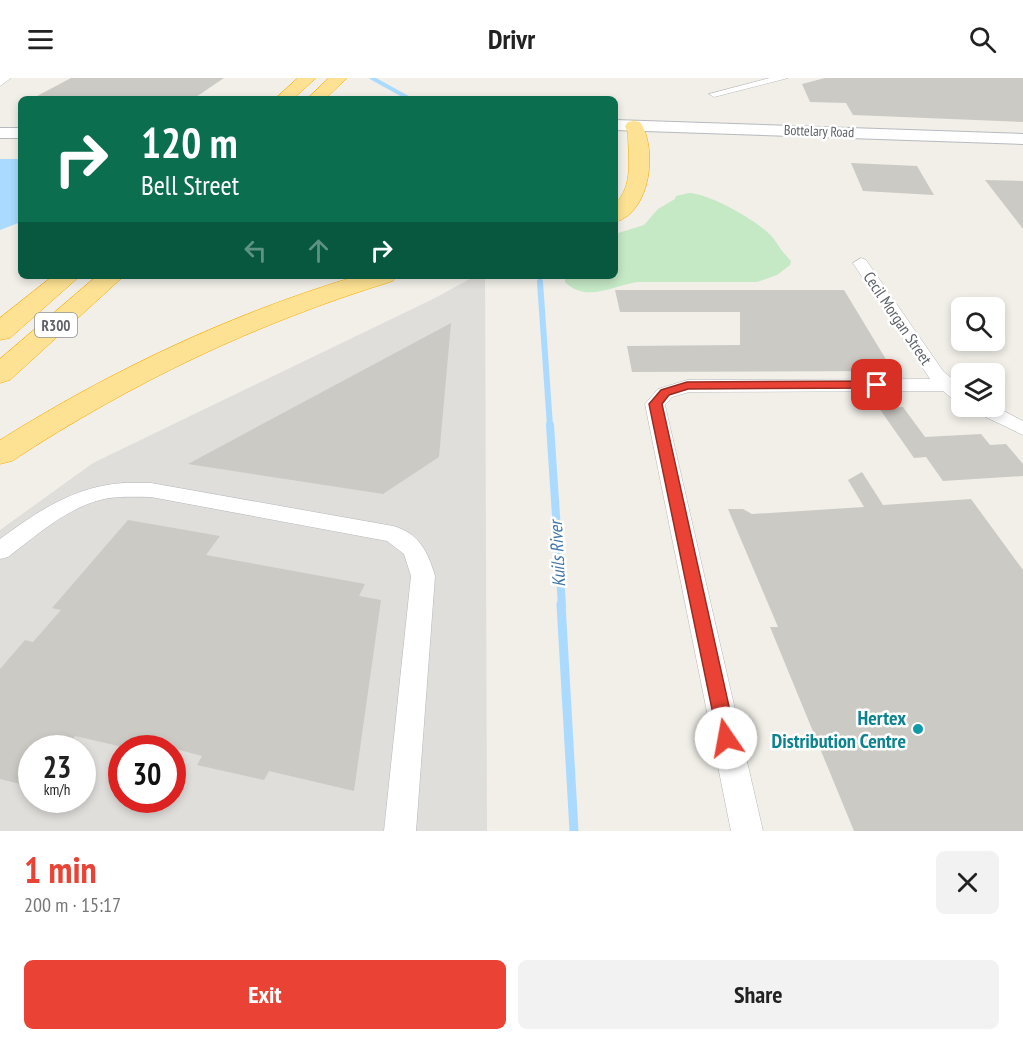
<!DOCTYPE html>
<meta charset="utf-8">
<style>
:root{--surface:#fff;--page:#f2f2f2;--text:#222;--muted:#767676;--accent:#ea4335}
body{margin:0;font-family:"PT Sans Narrow",sans-serif;background:var(--page);color:var(--text);height:100vh;display:flex;flex-direction:column;font-size:22px;white-space:nowrap}
*{box-sizing:border-box;margin:0}
p{font-size:20px;color:var(--muted)}
.icon{flex:none;width:33px;height:33px;fill:none;stroke:currentColor;stroke-width:2;stroke-linecap:round;stroke-linejoin:round}
.map{position:relative;height:753px;overflow:hidden}
.details{display:flex;flex-direction:column;background:var(--surface);flex:1}
.details>*{flex:none}
.banner{position:absolute;left:18px;top:18px;width:600px;height:183px;border-radius:9px;box-shadow:0 3px 9px #0003;background:#0b6e4f;color:#fff;overflow:hidden}
.buttons{position:absolute;left:951px;top:219px;display:grid;gap:12px}
.buttons a{display:grid;place-items:center;width:54px;height:54px;border-radius:9px;background:var(--surface);box-shadow:0 3px 9px #0003;font-size:30px}
.speed{position:absolute;left:18px;top:657px;display:flex;gap:12px;font-size:30px;font-weight:700;text-align:center}
.speed>*{display:grid;place-content:center;width:78px;height:78px;border-radius:50%;background:var(--surface);box-shadow:0 3px 9px #0003;line-height:1}
.speed small{font-size:15px;font-weight:400}
.speed .limit{border:9px solid #d22;background:#fff;color:#111}
.pin{position:absolute;display:grid;place-items:center;width:51px;height:51px;color:#fff;margin:-26px;border-radius:12px;box-shadow:0 3px 9px #0006}
.me{position:absolute;width:66px;margin:-33px;rotate:348deg;stroke-linejoin:round;filter:drop-shadow(0 0 4px #0008)}
.turn{display:flex;align-items:center;gap:21px;height:126px;padding:0 24px;font-size:27px}
.turn .icon{width:78px;height:78px;stroke-width:2.5}
.turn b{display:block;font-size:42px;line-height:51px}
.lanes{display:flex;align-items:center;height:57px;padding:0 24px;background:#0003;justify-content:center;gap:30px;direction:ltr}
.lanes .off{opacity:.35}
.round{display:grid;place-items:center;flex:none;width:63px;height:63px;border-radius:9px;background:var(--page)}
.headline{display:flex;align-items:center;justify-content:space-between;height:102px;padding:0 24px}
h1{font-size:36px;font-weight:800;line-height:45px;color:var(--accent)}
.button{display:flex;gap:12px;margin-top:auto;padding:12px 24px}
.button a{flex:1;height:69px;border-radius:9px;background:var(--accent);color:#fff;font-size:24px;font-weight:800;line-height:69px;text-align:center}
.button a+a{background:var(--page);color:var(--text)}
header{display:flex;justify-content:space-between;align-items:center;height:78px;padding:0 24px;background:var(--surface);font-size:27px;font-weight:800}
.map>svg:first-child{display:block}
.industrial{fill:#e0deda;fill-rule:evenodd}
.green{fill:#c5e8c5}
.water{fill:#aadaff}
.lines{fill:none;stroke-linecap:round;stroke-linejoin:round}
.stream-far4{stroke:#aadaff;stroke-width:4}
.stream-far3{stroke:#aadaff;stroke-width:4.5}
.stream-far2{stroke:#aadaff;stroke-width:6}
.stream-far1{stroke:#aadaff;stroke-width:8}
.stream{stroke:#aadaff;stroke-width:9}
.building{fill:#cccac5}
.street-casing{stroke:#b5b8bc;stroke-width:1}
.secondary-casing{stroke:#b6babf;stroke-width:2}
.highway-casing{stroke:#f9ab00;stroke-width:1}
.street{fill:#fff;fill-rule:evenodd}
.secondary{fill:#fff;fill-rule:evenodd}
.highway{fill:#fde293;fill-rule:evenodd}
.route{fill:#ea4335;stroke:#982c22;stroke-width:1.5}
.culture-dot{fill:#0f9aa8;stroke:#fff;stroke-width:2}
.labels{text-anchor:middle;dominant-baseline:central;stroke-width:5;stroke-linejoin:round;paint-order:stroke}
.far-street-label{font-size:14px;fill:#5f6368;stroke:#fff}
.shield{fill:#fff;stroke:#8f9295;stroke-width:1.5}
.shield-label{font-size:15px;font-weight:bold;fill:#5f6368}
.street-label{font-size:16px;fill:#5f6368;stroke:#fff}
.water-label{font-size:18px;font-style:italic;fill:#4174aa;stroke:#fff}
.near-culture-label{font-size:20px;font-weight:bold;fill:#0d838f;stroke:#fff;text-anchor:end}
</style>
<header><svg class="icon" aria-label="menu" viewBox="0 0 24 24"><path d="M4 6h16M4 12h16M4 18h16"/></svg>Drivr<svg class="icon" aria-label="search" viewBox="0 0 24 24"><circle cx="10" cy="10" r="6"/><path d="M15 15l6 6"/></svg></header>
<div class="map">
<svg width="1023" height="753" viewBox="0 0 1023 753">
<rect width="100%" height="100%" fill="#f1efe8"/>
<path class="industrial" d="M475,198h10l2,555h-487v-301l93,-67 342,-165zM32,670h50v52h-50zM122,670h50v52h-50z"/>
<path class="green" d="M689,115c20,0 73,30 85,46 5,8 10,15 17,22l-1,4 -13,10 -20,7h-120c-25,4 -51,21 -72,0v-6h50v-42l29,-9 14,-16 17,-10 1,-3z"/>
<path class="water" d="M0,81h21v63l-21,8z"/>
<g class="lines">
<path class="stream-far4" d="M372,0l38,21"/>
<path class="stream-far3" d="M540,198v7"/>
<path class="stream-far2" d="M540,204l10,144"/>
<path class="stream-far1" d="M550,347l12,181"/>
<path class="stream" d="M561,526l13,227"/>
</g>
<g class="building">
<path d="M71,0h153l-31,21 -69,-3 -4,3h-67l4,-2 -20,-1z"/>
<path d="M825,0h198v44l-170,-7 -7,-12 -36,-1 -8,-18z"/>
<path d="M851,85l66,3 17,29 -71,-4z"/>
<path d="M985,102l38,1v48z"/>
<path d="M615,212h229l49,81 -261,1 -5,-26 113,-1v-33h-120z"/>
<path d="M451,245l-12,134 -56,37 -195,-30z"/>
<path d="M903,329l22,30 56,-3 9,11 16,-1 17,20v12l-80,5 -17,-24 -12,1 -35,-50z"/>
<path d="M862,394l21,33 88,-6 52,71v261h-169l-84,-204h8l-50,-118h15l9,5 112,-7 -16,-27z"/>
<path d="M128,442l92,16 -14,19 159,29 -6,12 22,4 -27,191 -85,-20 -5,9 -67,-15 5,-9 -30,-8h-45l-52,-12 -9,12h-34v39l-32,-8v-110l25,-29 8,2 28,-32 -9,-2z"/>
</g>
<g class="lines">
<defs>
<g id="street">
<path d="M0,0h11l-11,8z"/>
<path d="M770,0h18l-74,19 -5,-3z"/>
<path d="M861,180l5,2 77,111 19,16v16l-7,-2 -12,-10 -254,1 -17,5 -7,8 98,426h-32l-86,-427 13,-15 29,-9 243,-1 -77,-116z"/>
<path d="M969,328h25l29,15v14l-52,-25z"/>
<path d="M124,405h27l242,43c26,7 35,26 42,50l-19,255h-32l27,-255 -7,-22 -17,-13 -236,-44c-16,0 -32,-1 -47,2 -36,8 -67,36 -96,58l-8,2v-20c38,-28 75,-53 124,-56z"/>
</g>
<g id="secondary">
<path d="M615,42l408,14v10l-408,-14z"/>
<rect x="0" y="50" width="21" height="10"/>
</g>
<g id="highway">
<path d="M298,0h18l-23,21h-18z"/>
<path d="M329,0h18l-22,21h-18z"/>
<path d="M634,43l6,1c18,26 11,91 -25,100v-18c19,-18 13,-47 13,-71l-3,-7 3,-4z"/>
<path d="M53,198h27l-70,62 -10,2v-22z"/>
<path d="M97,198h27l-114,104 -10,3v-24z"/>
<path d="M357,198h39l-3,5c-139,43 -260,101 -381,180l-12,3v-24c112,-70 230,-126 357,-164z"/>
</g>
</defs>
<use href="#street" class="street-casing"/>
<use href="#secondary" class="secondary-casing"/>
<use href="#highway" class="highway-casing"/>
<use href="#street" class="street"/>
<use href="#secondary" class="secondary"/>
<use href="#highway" class="highway"/>
</g>
<path class="route" d="M877,303l6,4 -1,3 -194,1 -19,6 -7,9 74,334 -3,5 -7,3 -7,-3 -70,-339 12,-14 26,-8z"/>
<circle class="culture-dot" cx="918" cy="651" r="6"/>
<g class="labels">
<g class="far-street-label">
<text transform="translate(819 53) rotate(2)">Bottelary Road</text>
</g>
<rect class="shield" x="35" y="235" width="42" height="24" rx="4.5"/>
<g class="shield-label">
<text x="56" y="247">R300</text>
</g>
<g class="street-label">
<text transform="translate(898 240) rotate(56)">Cecil Morgan Street</text>
</g>
<g class="water-label">
<text transform="translate(557 476) rotate(-93)">Kuils River</text>
</g>
<g class="near-culture-label">
<text x="906" y="640">Hertex<tspan x="906" dy="23">Distribution Centre</tspan></text>
</g>
</g>
</svg>
<div class="buttons">
<a><svg class="icon" aria-label="search" viewBox="0 0 24 24"><circle cx="10" cy="10" r="6"/><path d="M15 15l6 6"/></svg></a>
<a><svg class="icon" aria-label="layers" viewBox="0 0 24 24"><path d="M12 4l9 5-9 5-9-5zM3 14l9 5 9-5"/></svg></a>
</div>
<div class="speed"><div>23<small>km/h</small></div><div class="limit">30</div></div>
<div class="pin" style="left:877px;top:307px;background:#d93025"><svg class="icon" aria-label="arrive" viewBox="0 0 24 24"><path d="M6 21V4h12l-3 4 3 4H6"/></svg></div>
<svg class="me" style="left:726px;top:660px" viewBox="-20 -20 40 40"><circle r="19" fill="#fff"/><path d="M0-13L10 11 0 6-10 11z" fill="#ea4335"/></svg>
<div class="banner">
<div class="turn"><svg class="icon" aria-label="right" viewBox="0 0 24 24"><path d="M7 20v-9h11M14 6l5 5-5 5"/></svg><div><b>120 m</b>Bell Street</div></div>
<div class="lanes"><svg class="icon off" aria-label="left" viewBox="0 0 24 24"><path d="M17 20v-9H6M10 6l-5 5 5 5"/></svg><svg class="icon off" aria-label="ahead" viewBox="0 0 24 24"><path d="M12 20V5M6 11l6-6 6 6"/></svg><svg class="icon" aria-label="right" viewBox="0 0 24 24"><path d="M7 20v-9h11M14 6l5 5-5 5"/></svg></div>
</div>
</div>
<section class="details">
<div class="headline"><div><h1>1 min</h1><p>200 m · 15:17</p></div><a class="round"><svg class="icon" aria-label="close" viewBox="0 0 24 24"><path d="M6 6l12 12M18 6L6 18"/></svg></a></div>
<div class="button"><a>Exit</a><a>Share</a></div>
</section>
